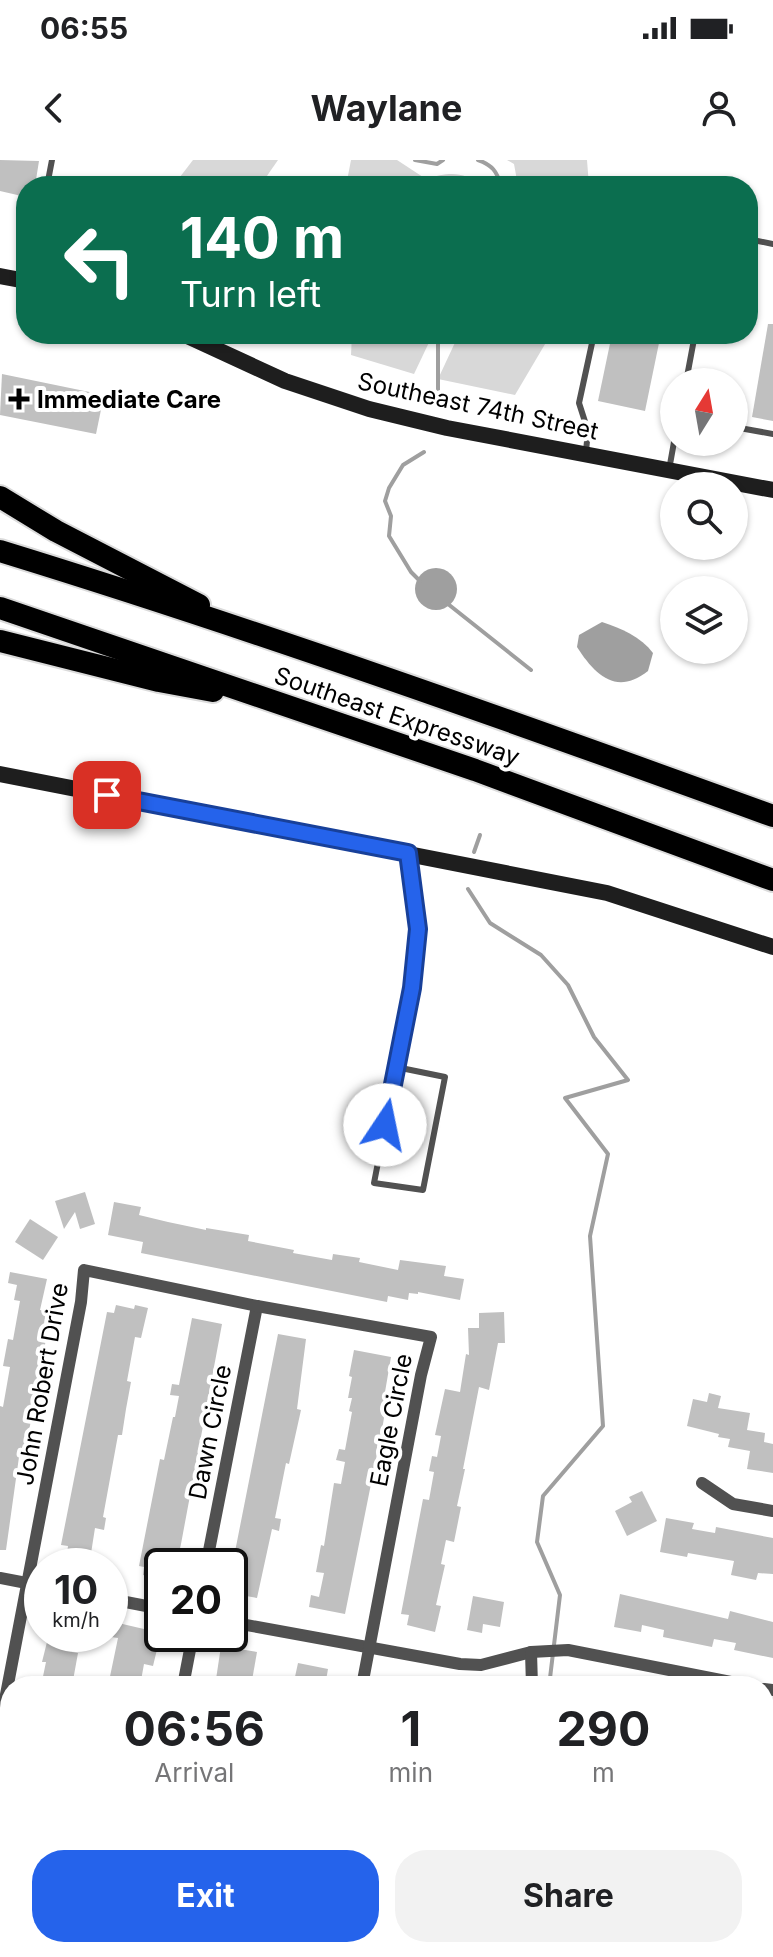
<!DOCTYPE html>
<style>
:root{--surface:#fff;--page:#f2f2f2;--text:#202124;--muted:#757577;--accent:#2563eb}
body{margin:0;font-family:Inter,sans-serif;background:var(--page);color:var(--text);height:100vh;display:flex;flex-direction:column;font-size:30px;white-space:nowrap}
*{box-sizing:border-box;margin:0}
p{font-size:26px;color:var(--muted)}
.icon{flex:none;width:44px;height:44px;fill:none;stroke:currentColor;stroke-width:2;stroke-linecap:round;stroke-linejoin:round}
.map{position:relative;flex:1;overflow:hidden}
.drawer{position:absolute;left:0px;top:1516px;width:774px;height:282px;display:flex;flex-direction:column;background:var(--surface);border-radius:32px 32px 0 0;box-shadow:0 2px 6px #0004}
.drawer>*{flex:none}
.top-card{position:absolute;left:16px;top:16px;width:742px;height:168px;border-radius:32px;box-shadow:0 2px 6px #0004;background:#0b6e4f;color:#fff;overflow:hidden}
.needle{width:52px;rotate:11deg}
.controls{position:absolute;left:660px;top:208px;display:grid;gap:16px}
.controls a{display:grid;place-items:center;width:88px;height:88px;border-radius:50%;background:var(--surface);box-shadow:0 2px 6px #0004;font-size:40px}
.speed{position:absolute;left:24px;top:1388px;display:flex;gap:16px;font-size:40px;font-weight:700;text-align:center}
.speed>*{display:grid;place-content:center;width:104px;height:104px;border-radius:50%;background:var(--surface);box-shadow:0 2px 6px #0004;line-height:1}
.speed small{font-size:20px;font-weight:400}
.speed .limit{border:4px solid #111;border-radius:12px;background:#fff;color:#111}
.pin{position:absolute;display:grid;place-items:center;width:68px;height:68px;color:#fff;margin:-34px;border-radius:16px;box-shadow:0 4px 12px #0006}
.me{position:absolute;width:88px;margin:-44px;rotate:11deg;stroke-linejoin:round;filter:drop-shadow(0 0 6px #0008)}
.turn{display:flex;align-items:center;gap:28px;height:168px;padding:0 32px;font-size:36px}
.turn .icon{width:104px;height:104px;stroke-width:2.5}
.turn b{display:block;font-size:56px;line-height:68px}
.eta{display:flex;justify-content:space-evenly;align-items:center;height:136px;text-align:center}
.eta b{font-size:48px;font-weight:700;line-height:56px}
.primary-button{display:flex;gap:16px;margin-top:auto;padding:16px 32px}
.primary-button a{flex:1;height:92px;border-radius:32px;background:var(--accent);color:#fff;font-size:32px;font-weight:700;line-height:92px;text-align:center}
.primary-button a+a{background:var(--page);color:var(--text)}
.status{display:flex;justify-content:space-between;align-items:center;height:56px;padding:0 40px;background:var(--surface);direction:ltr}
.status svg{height:22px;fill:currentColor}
header{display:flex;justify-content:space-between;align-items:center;height:104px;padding:0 32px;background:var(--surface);font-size:36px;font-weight:700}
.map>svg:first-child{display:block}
.green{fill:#d8d8d8}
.water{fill:#9f9f9f}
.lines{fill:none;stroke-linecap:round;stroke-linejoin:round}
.stream{stroke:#9f9f9f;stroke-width:4}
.building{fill:#c0c0c0}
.highway-casing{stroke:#dbdbdb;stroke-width:26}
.lane{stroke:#515151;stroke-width:6}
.street{stroke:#515151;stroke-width:12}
.secondary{stroke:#1e1e1e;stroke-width:16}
.highway{stroke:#000;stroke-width:22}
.route-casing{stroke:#184099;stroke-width:20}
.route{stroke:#2563eb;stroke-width:14}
.poi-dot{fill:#000;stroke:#fff;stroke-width:3}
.labels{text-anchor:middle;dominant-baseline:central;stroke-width:8;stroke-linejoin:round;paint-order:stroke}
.poi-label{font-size:24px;font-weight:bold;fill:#000;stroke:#fff;text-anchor:start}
.street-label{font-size:24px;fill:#000;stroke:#fff}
</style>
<div class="status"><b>06:55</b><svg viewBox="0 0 49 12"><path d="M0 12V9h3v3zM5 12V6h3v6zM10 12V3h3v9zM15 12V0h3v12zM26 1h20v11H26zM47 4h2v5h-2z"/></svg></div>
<header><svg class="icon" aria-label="back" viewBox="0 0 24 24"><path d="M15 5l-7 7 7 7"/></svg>Waylane<svg class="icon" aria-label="person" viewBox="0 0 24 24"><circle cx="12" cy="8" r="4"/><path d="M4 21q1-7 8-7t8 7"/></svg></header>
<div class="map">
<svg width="773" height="1797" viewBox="0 0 773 1797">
<rect width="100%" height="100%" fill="#fff"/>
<g class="green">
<path d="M193,0h85l-18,26h-87z"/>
<path d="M351,0h46l29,19c24,-7 36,-8 57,7h-137z"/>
<path d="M507,0h80l2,26h-71l-4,-22z"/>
<path d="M352,174h81l-19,40 -63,-19z"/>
<path d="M459,174h92l-36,61 -77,-16z"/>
</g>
<g class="water">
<circle cx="436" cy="429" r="21"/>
<path d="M602,462c19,6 39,15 51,31l-5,18c-32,25 -53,4 -71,-24l2,-12z"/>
</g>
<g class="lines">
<g class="stream">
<path d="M415,0l22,4 6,-4"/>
<path d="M478,0c14,5 19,11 23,26"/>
<path d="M438,236v-53l8,-9"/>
<path d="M420,421l-9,-9 -22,-36 2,-20 -6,-15 4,-13 14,-23 21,-13"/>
<path d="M448,444l83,66"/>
<path d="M474,692l6,-17"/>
<path d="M468,729l22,34 51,32 27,30 26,52 34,43 -63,18 43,56 -18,82 13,190 -60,70 -6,46 23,53 -10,83 3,8"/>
<path d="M534,1788l4,9"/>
</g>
</g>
<g class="building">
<path d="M0,0l39,1 -4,25h-9v11l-26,-6z"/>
<path d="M768,164h5v97l-21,-4z"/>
<path d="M612,174l47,9 -14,68 -47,-10z"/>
<path d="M2,214l102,21 -8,39 -96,-19z"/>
<path d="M85,1032l10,32 -15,5 -5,-17 -11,17 -9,-28z"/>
<path d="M114,1042l27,5 -2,8 29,7 38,8v-2l43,7 -1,6 46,9 -1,3 39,7 1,-6 27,4 -1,4 39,8 2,-10 46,6 -2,10 20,3 -4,21 -42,-8v2l-9,-1 -1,7 -20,-4 -1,6 -246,-49 2,-11 -35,-7z"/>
<path d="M30,1059l28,18 -15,23 -28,-18z"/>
<path d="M10,1112l37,7 -7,31 11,2 -27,146 -5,-1 -13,93h-6v-144l3,1 7,-40 -7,-1 5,-27 5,1 7,-39 -6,-1 3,-15 -9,-2z"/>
<path d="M116,1145l18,4 1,-4 13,3 -7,30 -6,-1 -8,44 4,1 -5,27 -4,26h-4l-15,82 3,1 -2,12 -9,-2 -6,38 -23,-4 2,-16 -7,-1 46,-233 7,1z"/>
<path d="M504,1152l1,31h-7l-9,47 -10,-3 -16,82h2l-8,37 4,1 -7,35 -8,-2 -5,24 4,1 -9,40 5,1 -6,26 -28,-7 2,-10 -8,-1 22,-115 6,1 5,-28 -5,-1 3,-15 5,1 4,-21 -6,-1 10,-46 15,3 6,-38 3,1 -1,-27h11v-15z"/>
<path d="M192,1158l30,6 -41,220 -5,22h-14v13l-19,-4 1,-8 -5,-1 21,-107 4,1 9,-43h2l4,-21 -9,-1 2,-11 7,1z"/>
<path d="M278,1174l28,5 -9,70 4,1 -12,54 -3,-1 -11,55 6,1 -2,12 -7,-2 -15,69 -22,-4 3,-15 -8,-2z"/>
<path d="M354,1190l37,7 -6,35h3l-5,32 -38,190 -36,-7 2,-12 8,2 5,-24 -8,-1 5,-27 3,1 10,-63 7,1 4,-22 -9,-2 3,-11 6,1 7,-38 -3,-1 3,-13h-4l4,-21 -3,-1z"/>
<path d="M709,1233l12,3 -3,12 32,5 -3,17 18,3 -1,9 9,2v29l-26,-4 3,-18 -22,-4 2,-8 -12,-2 1,-3 -32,-8 6,-27 14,3z"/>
<path d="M642,1331l15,30 -30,15 -12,-25 17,-9 -3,-5z"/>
<path d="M666,1358l28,5 -2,6 23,4 1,-6 57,11v36l-15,-1 -2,7 -25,-5 3,-14 -46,-8 -1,4 -27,-5z"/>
<path d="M620,1434l108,25 2,-8 43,11v36l-39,-8 2,-7 -22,-4 -2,8 -49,-10 1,-7 -22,-5 -1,7 -27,-5z"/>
<path d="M473,1436l31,6 -4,25 -17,-3 -1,9 -15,-3z"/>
<path d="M114,1462l47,11 -8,33 -9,-2 -4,22h-32l10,-48 -7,-1z"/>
<path d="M49,1474h26l-3,18 6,1 -6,33h-31l5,-24h-4z"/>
<path d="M221,1486l36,6 -6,34h-36z"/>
<path d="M298,1503l30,6 -3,17h-32z"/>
</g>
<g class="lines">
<defs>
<g id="highway">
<path d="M0,337l56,34 143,74"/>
<path d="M0,391c260,80 517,172 773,265"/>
<path d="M0,448l475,162 298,110"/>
<path d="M0,481l159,40 54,10"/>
</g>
</defs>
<use href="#highway" class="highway-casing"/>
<g class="lane">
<path d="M47,26l5,-26"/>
<path d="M748,79l25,5"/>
<path d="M686,222l9,-48"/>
<path d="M734,267l39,7"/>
<path d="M586,291l2,-20 -9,-28 15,-69"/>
<path d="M669,310l5,-28"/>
<path d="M396,907l49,10 -22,113 -49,-7 38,-195 6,-59 -9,-72"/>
</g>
<g class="street">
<path d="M702,1323l31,21 40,7"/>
<path d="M206,1406l51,-260"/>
<path d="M0,1418l42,8"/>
<path d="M110,1439l52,10"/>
<path d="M230,1462l230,42 21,1 50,-13 37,-2 183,36"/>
<path d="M531,1492l1,34"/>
<path d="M183,1526l10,-52"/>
<path d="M764,1529l9,1"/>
<path d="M0,1566l81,-424 3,-32 173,36 174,31 -10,38 -59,311"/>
<path d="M764,1711l9,2"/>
<path d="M496,1797l1,-9"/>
</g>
<g class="secondary">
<path d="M0,116l26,5"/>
<path d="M183,174l102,47 84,28 78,19 326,62"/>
<path d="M0,614l607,119 166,54"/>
</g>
<use href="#highway" class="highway"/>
</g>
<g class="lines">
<defs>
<path id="route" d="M107,635l301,58 10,76 -6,59 -27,137"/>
</defs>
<use href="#route" class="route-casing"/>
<use href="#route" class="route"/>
</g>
<path class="poi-dot" d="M15 227h8v8h8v8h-8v8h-8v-8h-8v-8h8z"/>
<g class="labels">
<g class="poi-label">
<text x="37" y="239">Immediate Care</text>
</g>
<g class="street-label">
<text transform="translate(478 246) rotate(12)">Southeast 74th Street</text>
<text transform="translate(397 556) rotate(19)">Southeast Expressway</text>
<text transform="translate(42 1224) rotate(-80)">John Robert Drive</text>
<text transform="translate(391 1260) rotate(-79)">Eagle Circle</text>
<text transform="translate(210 1272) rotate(-79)">Dawn Circle</text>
</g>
</g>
</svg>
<div class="controls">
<a><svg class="needle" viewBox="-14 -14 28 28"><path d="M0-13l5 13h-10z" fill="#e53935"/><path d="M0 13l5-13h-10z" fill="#757577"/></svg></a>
<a><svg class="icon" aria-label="search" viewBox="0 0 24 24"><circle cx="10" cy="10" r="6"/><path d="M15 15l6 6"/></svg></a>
<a><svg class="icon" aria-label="layers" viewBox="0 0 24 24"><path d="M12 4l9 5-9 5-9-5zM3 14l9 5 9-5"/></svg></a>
</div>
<div class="speed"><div>10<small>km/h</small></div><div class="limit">20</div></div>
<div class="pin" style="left:107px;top:635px;background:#d93025"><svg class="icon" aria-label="arrive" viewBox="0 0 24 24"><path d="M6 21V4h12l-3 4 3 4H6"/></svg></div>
<svg class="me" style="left:385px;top:965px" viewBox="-20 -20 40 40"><circle r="19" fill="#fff"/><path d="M0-13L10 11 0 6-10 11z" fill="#2563eb"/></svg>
<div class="top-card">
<div class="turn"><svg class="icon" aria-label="left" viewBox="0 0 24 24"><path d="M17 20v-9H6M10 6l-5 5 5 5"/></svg><div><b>140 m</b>Turn left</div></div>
</div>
<section class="drawer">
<div class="eta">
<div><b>06:56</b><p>Arrival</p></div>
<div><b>1</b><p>min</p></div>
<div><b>290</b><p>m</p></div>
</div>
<div class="primary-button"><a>Exit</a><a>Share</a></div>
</section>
</div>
